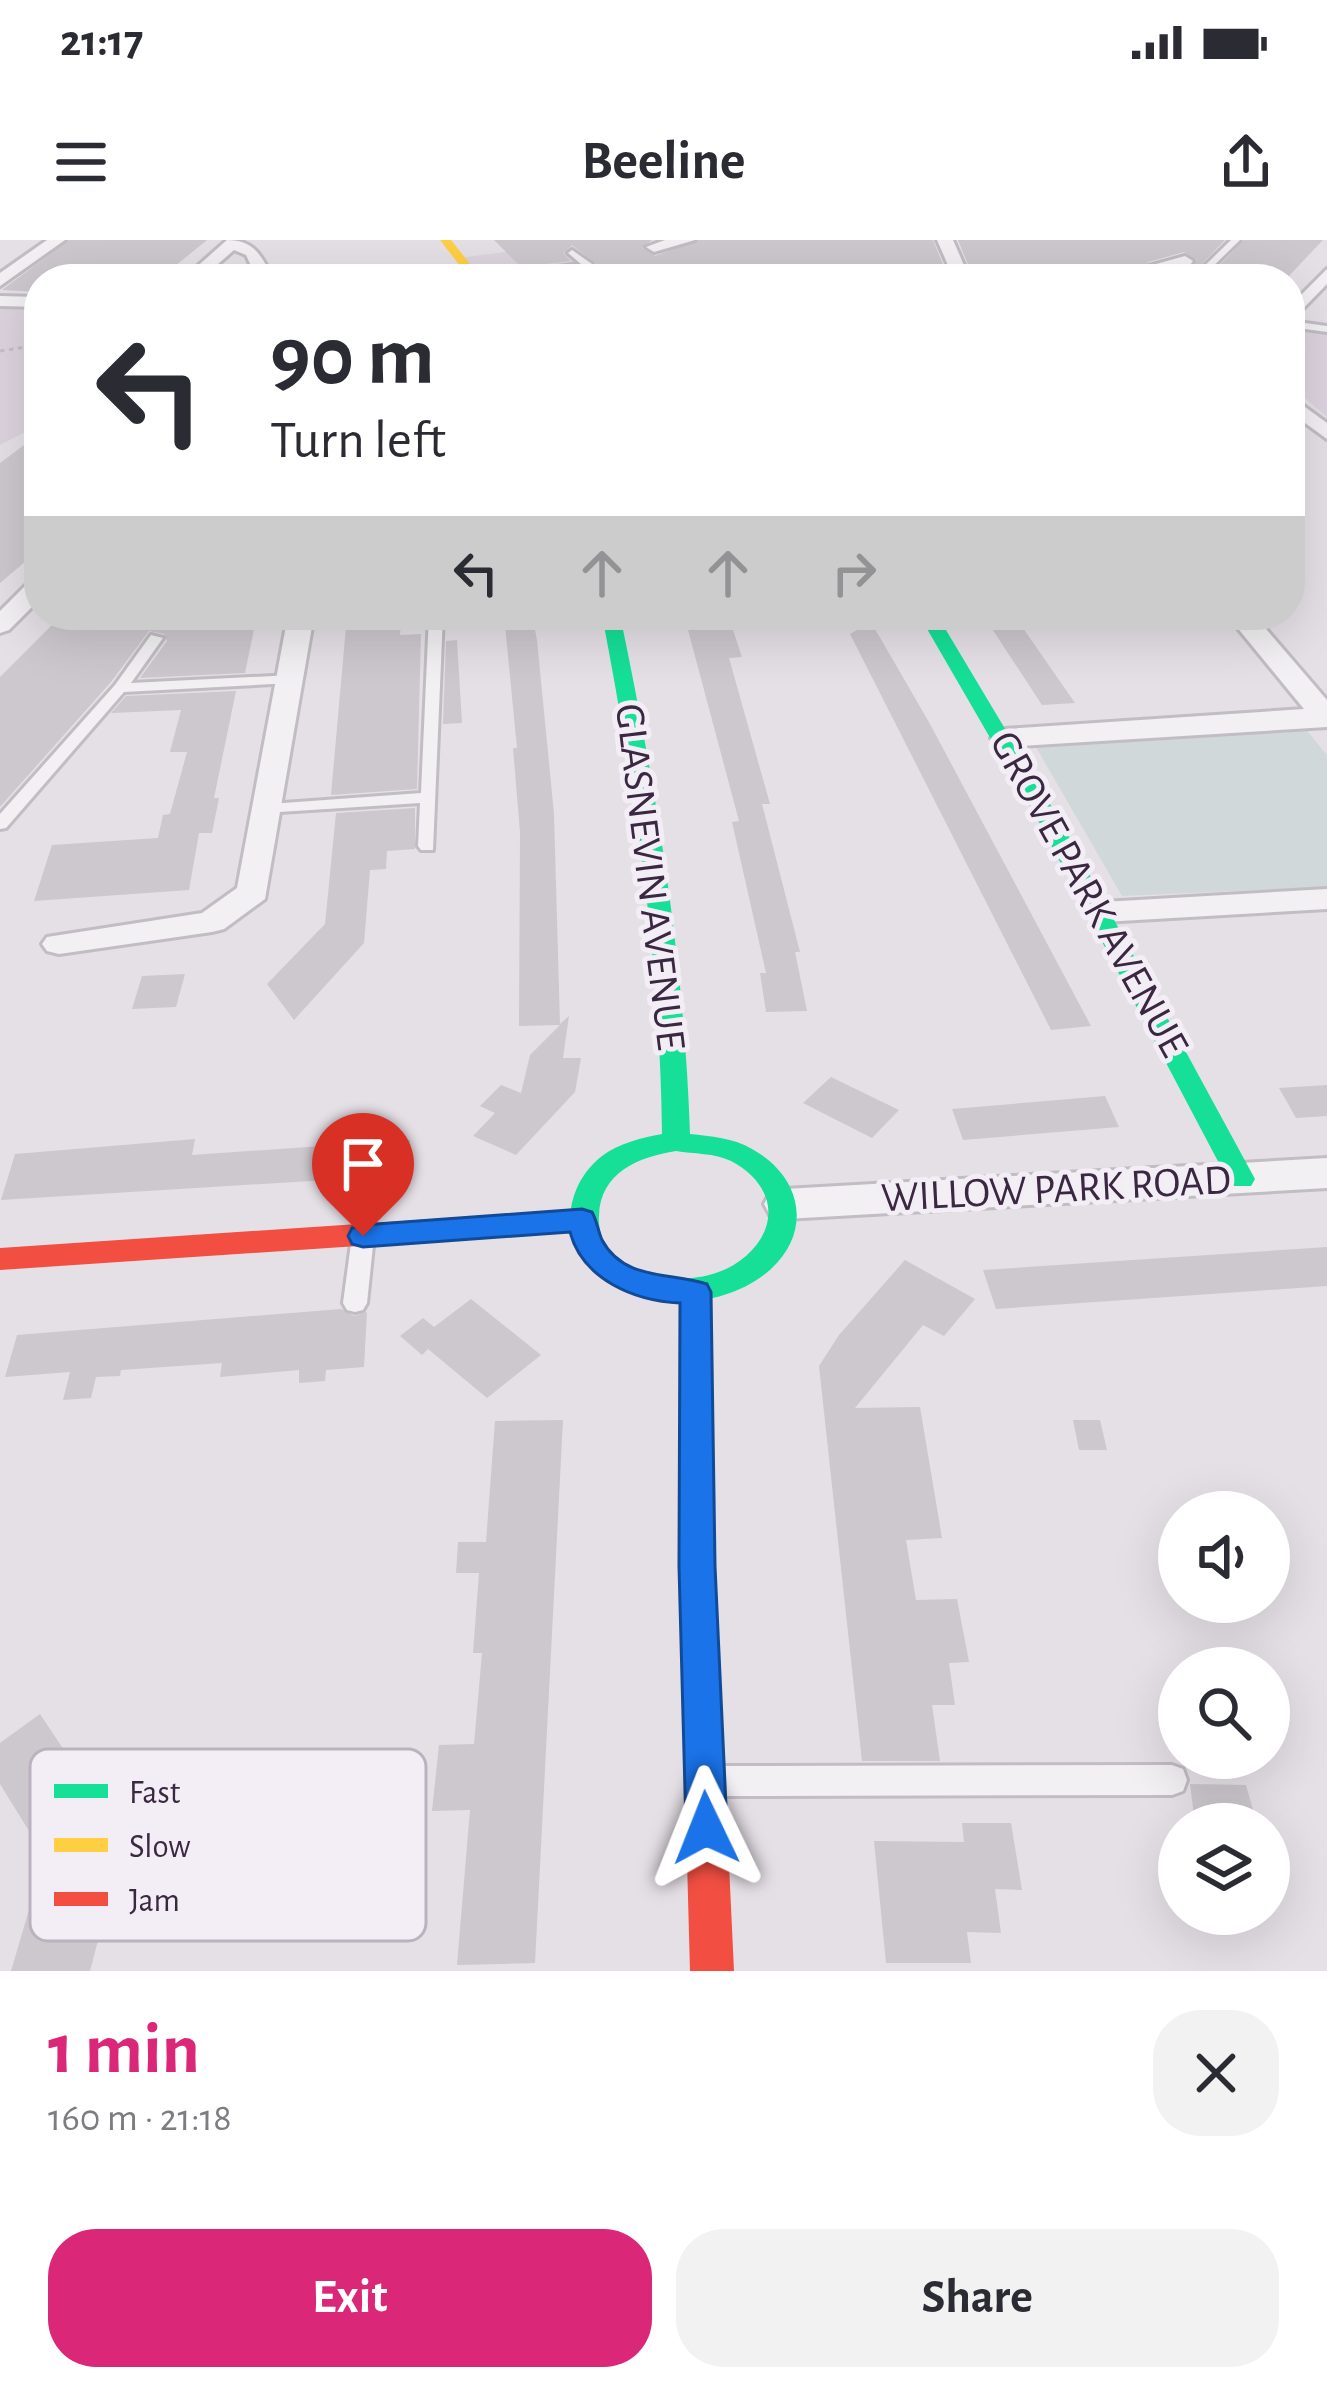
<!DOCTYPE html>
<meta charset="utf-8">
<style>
:root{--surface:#fff;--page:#f2f2f3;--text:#2b2b33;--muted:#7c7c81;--accent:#db2777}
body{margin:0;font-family:"Alegreya Sans",sans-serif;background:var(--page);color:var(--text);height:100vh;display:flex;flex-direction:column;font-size:45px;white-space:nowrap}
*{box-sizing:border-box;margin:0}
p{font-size:39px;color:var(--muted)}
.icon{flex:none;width:66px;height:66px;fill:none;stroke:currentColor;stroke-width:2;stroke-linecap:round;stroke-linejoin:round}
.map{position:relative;height:1731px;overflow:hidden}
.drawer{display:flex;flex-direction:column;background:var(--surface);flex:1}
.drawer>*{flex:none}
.top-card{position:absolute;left:24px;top:24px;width:1281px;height:366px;border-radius:48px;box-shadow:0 12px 48px #0002;background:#fff;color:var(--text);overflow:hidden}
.controls{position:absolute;left:1158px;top:1251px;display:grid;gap:24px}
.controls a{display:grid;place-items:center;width:132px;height:132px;border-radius:50%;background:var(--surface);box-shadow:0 12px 48px #0002;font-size:60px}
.pin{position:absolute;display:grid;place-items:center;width:102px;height:102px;color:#fff;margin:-123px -51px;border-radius:50% 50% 50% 0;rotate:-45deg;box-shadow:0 0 12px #0007}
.pin .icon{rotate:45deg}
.me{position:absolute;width:132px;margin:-66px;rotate:358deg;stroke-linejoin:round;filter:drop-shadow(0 0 9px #0008)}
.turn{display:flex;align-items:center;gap:42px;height:252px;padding:0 48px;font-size:54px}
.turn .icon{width:156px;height:156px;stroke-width:2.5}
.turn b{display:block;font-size:84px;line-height:102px}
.lanes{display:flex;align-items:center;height:114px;padding:0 48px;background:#0003;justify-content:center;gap:60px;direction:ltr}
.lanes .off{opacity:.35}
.round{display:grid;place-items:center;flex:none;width:126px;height:126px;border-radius:48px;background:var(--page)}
.headline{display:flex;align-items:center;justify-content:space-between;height:204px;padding:0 48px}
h1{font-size:72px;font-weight:700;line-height:90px;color:var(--accent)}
.button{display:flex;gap:24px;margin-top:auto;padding:24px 48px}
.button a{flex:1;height:138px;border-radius:48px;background:var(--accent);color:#fff;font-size:48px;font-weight:700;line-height:138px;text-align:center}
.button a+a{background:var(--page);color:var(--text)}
.status{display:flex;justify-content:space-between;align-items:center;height:84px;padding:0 60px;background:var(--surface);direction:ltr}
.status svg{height:33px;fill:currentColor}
header{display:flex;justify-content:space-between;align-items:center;height:156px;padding:0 48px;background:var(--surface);font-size:54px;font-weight:700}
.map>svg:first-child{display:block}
.built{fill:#dcd3de}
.green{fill:#d0d8da}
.building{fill:#cdc7ce;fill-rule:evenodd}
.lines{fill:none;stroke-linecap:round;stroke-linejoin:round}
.lane-casing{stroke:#c2bdc4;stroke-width:6}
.street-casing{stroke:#c2bdc4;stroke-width:6}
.path{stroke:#c4bfc6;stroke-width:3;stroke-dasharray:4.5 4.5;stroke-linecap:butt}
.lane{fill:#f2f0f2;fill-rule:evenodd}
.street{fill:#f2f0f2;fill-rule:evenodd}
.fast{fill:#16e098;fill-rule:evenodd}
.slow{fill:#ffcf43;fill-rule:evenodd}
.jam{fill:#f24e42;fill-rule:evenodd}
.route{fill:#1a73e8;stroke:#114b97;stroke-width:3}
.labels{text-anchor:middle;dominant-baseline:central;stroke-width:10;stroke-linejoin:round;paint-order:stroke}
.street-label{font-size:42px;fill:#3a2740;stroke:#f3edf6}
.key{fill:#f3edf6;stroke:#bcb2bf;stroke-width:3}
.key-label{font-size:33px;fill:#3a2740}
</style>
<div class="status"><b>21:17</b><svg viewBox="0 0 49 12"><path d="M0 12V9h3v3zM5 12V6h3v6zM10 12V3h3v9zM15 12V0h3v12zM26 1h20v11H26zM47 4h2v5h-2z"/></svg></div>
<header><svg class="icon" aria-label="menu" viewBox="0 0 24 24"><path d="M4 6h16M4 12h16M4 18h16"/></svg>Beeline<svg class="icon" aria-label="share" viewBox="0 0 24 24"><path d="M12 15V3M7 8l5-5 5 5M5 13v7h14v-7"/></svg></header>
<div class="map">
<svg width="1327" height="1731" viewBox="0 0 1327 1731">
<rect width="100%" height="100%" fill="#e5e0e6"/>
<g class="built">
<path d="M570,4l43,35h-142l-12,-21z"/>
<path d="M0,65l39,2v118l-39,20z"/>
<path d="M1304,85l23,3v89l-37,-32v-42z"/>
</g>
<path class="green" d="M1303,486l24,29v132l-205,9 -89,-154z"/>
<g class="building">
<path d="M69,0h138l-48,39h-120v13l-37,-2z"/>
<path d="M494,0h158l-10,8 13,8 44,-16h234l16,39h-416l59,-7 4,-8 -24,-19 -9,8 7,8 -49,6z"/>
<path d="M958,0h267l-38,39h-213zM1184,12l13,8 -11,14 -29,1 -12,-8 3,-5z"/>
<path d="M1244,0h79l-37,39h-80z"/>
<path d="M39,194v116l-39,33v-120z"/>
<path d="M62,375h195l-12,58 -105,5 27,-37 -3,-7 -15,-3 -38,51 -111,125v-130z"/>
<path d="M347,375h43v8l11,-1 -1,13 21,-1 -4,155 -86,6z"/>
<path d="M504,375h28l5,25 17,174 6,210 9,-8 -6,42h18l-6,34 -59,63 -43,-19 22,-23 -15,-7 21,-21 20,8 9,-38 30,-30 -41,1 1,-194 -7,-84h4z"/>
<path d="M684,375h44l14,42 -13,1 41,146h-8l38,148h-5l12,59 -41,1 -6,-39h6l-34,-151 7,-1z"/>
<path d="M983,375h31l61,88 -33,2z"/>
<path d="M871,382l59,102 161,302 -40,4 -201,-396z"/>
<path d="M457,400l5,83 -19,1 3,-83z"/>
<path d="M236,451l-22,107h5l-7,35h-13l-10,57 -155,11 18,-56 106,-7 5,-23 7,-1 17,-62h-17l11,-42 -70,3 15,-17z"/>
<path d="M415,568v41l-28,2 -1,18 -16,1 -6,73 -70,77 -27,-36 58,-60 11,-111z"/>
<path d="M185,734l-9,33 -44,2 10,-33z"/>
<path d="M831,837l37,18 31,15 -27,28 -69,-35z"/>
<path d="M1327,845v31l-31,2 -17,-30z"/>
<path d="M1105,856l14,31 -156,13 -11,-31z"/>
<path d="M195,899l-3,16 218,-15 -2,35 -407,25 14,-46z"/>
<path d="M1327,1007v39l-331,23 -13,-39z"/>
<path d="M905,1020l70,39 -31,37 -21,-11 -68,83 65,-1 22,131 -36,2 10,60 41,-1 12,63 -20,1 6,42h-23l8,56h-78l-43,-395 20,-31z"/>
<path d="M471,1059l70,56 -54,43 -59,-49 -6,6 -22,-19 23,-18 11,9z"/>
<path d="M341,1069l13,7 13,-4 -3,55 -38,3 -1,11 -26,2v-13l-79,7 2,-14 -101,7 -1,6 -24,1 -5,21 -28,2 7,-28 -65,5 12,-42z"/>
<path d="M563,1180l-28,543 -78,2 13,-155 -38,1 7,-66 35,-1 8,-91h-9l6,-80h-23l2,-31h28l9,-121z"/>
<path d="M1073,1180h27l7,30h-28z"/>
<path d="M40,1474l53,80 -59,45 -34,-55v-41z"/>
<path d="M1190,1544l56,1 11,39h-62z"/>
<path d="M962,1583h49l11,67 -27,-1 6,44 -34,-1 4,31h-85l-12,-122 90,1z"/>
<path d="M117,1628l-27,103h-79l30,-102z"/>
</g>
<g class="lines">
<defs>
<g id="lane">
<path d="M1231,0h9l-40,39h-9z"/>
<path d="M572,10l20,14v4l-102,11 -19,-1 110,-14 -13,-11z"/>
<path d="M1290,81l37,5v6l-37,-5z"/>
<path d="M429,375h14l-10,235h-12l-3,-4 2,-43 -156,10 -2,-4 8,-5 151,-11z"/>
<path d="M151,395l12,3 -32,45 161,-8 7,4 -7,4 -168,9 -118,136 -6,1v-15l115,-129z"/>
<path d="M363,987l8,3 3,6 -7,67 -4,7 -8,2 -8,-2 -4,-7 9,-67 3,-6z"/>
<path d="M1172,1525l11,4 4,11 -4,11 -11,4 -455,1 -11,-4 -4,-11 4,-11 11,-4z"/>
</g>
<g id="street">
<path d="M47,0h18l-65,46v-13z"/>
<path d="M227,0c25,0 34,13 46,39h-16l-11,-24 -12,-5 -33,29h-18z"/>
<path d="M695,0l-41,12 -8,-5 19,-7z"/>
<path d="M937,0h16l17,39h-16z"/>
<path d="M1185,16l8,5 -7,9 -29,1 -8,-5z"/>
<path d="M1327,29v15l-37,38v-16z"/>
<path d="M0,56l39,1v10l-39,-1z"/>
<path d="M1290,156l37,27v16l-37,-27z"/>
<path d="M39,339v21l-30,30 -9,3v-22l30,-30z"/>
<path d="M288,375h26l-49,284 -41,30 -12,3 -153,22 -12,-3 -5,-7 5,-7 155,-24 35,-25z"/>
<path d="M1227,375h27l73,85v27l-322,20 -14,-9 14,-9 299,-20z"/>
<path d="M1327,649v20l-224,13 -17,-10 17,-10z"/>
<path d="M1327,918v30l-542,31 -15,-4 -6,-11 6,-11 15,-4z"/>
</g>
</defs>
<use href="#lane" class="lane-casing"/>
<use href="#street" class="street-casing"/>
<path class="path" d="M0,111l39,-6"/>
<use href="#lane" class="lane"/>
<use href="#street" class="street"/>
<g class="fast">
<path d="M602,375h18c36,172 64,343 70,519 20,2 44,4 62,15 48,26 62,80 19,120 -46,42 -132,45 -179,1 -34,-33 -26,-86 10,-114 17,-13 39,-18 60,-22 -2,-176 -27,-347 -60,-519zM676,911c17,3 39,2 55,10 42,22 51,63 15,95 -35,31 -103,31 -136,-6 -8,-9 -12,-22 -11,-34 1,-44 40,-59 77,-65z"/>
<path d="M919,375h18l125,209 193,355 -4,7h-20l-191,-362z"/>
</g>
<path class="slow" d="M440,0h11l31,39h-12z"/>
<g class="jam">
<path d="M582,969l10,3 5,8 -5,8 -10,3 -582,39v-22z"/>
<path d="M696,1040l11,4 4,8 4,274 19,405h-44l-11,-405 2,-274 4,-8z"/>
</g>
</g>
<path class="route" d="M582,969l10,3c5,9 6,19 10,28 22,41 68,32 105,44l4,8 4,274 12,262 -6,15 -15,6 -14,-6 -6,-15 -7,-262 1,-263c-45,-2 -97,-23 -110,-71l-207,15 -11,-3 -4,-8 4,-8 11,-3z"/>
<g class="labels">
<g class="street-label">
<text transform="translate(650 637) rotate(83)">GLASNEVIN AVENUE</text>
<text transform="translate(1089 654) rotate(61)">GROVE PARK AVENUE</text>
<text transform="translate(1056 949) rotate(-3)">WILLOW PARK ROAD</text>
</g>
</g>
<rect x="30" y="1509" width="396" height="192" rx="18" class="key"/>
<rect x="54" y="1544" width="54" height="14" fill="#16e098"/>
<rect x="54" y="1598" width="54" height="14" fill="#ffcf43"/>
<rect x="54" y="1652" width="54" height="14" fill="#f24e42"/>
<g class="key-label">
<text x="129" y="1563">Fast</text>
<text x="129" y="1617">Slow</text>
<text x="129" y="1671">Jam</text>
</g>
</svg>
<div class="controls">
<a><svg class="icon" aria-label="sound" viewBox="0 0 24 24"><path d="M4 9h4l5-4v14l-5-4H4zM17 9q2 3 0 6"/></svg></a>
<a><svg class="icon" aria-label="search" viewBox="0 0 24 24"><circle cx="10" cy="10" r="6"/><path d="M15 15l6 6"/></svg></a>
<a><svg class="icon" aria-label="layers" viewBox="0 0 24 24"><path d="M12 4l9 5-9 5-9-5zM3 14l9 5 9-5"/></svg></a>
</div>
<div class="pin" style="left:363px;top:996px;background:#d93025"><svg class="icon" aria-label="arrive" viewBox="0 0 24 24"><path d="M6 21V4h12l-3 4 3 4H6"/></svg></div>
<svg class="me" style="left:706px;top:1588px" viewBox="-20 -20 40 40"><path d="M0-17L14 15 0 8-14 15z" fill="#1a73e8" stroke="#fff" stroke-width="4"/></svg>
<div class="top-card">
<div class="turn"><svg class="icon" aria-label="left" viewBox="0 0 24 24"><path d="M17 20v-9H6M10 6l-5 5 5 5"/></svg><div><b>90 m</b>Turn left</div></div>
<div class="lanes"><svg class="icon" aria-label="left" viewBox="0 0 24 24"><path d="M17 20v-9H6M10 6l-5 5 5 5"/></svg><svg class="icon off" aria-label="ahead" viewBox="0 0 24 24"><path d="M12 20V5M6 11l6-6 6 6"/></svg><svg class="icon off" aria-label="ahead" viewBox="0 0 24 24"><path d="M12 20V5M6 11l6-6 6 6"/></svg><svg class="icon off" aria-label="right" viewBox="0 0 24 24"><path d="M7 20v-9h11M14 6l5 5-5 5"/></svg></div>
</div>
</div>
<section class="drawer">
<div class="headline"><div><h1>1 min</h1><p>160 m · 21:18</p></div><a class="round"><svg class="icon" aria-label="close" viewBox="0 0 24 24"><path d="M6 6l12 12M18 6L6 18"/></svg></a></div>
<div class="button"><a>Exit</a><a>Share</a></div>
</section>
